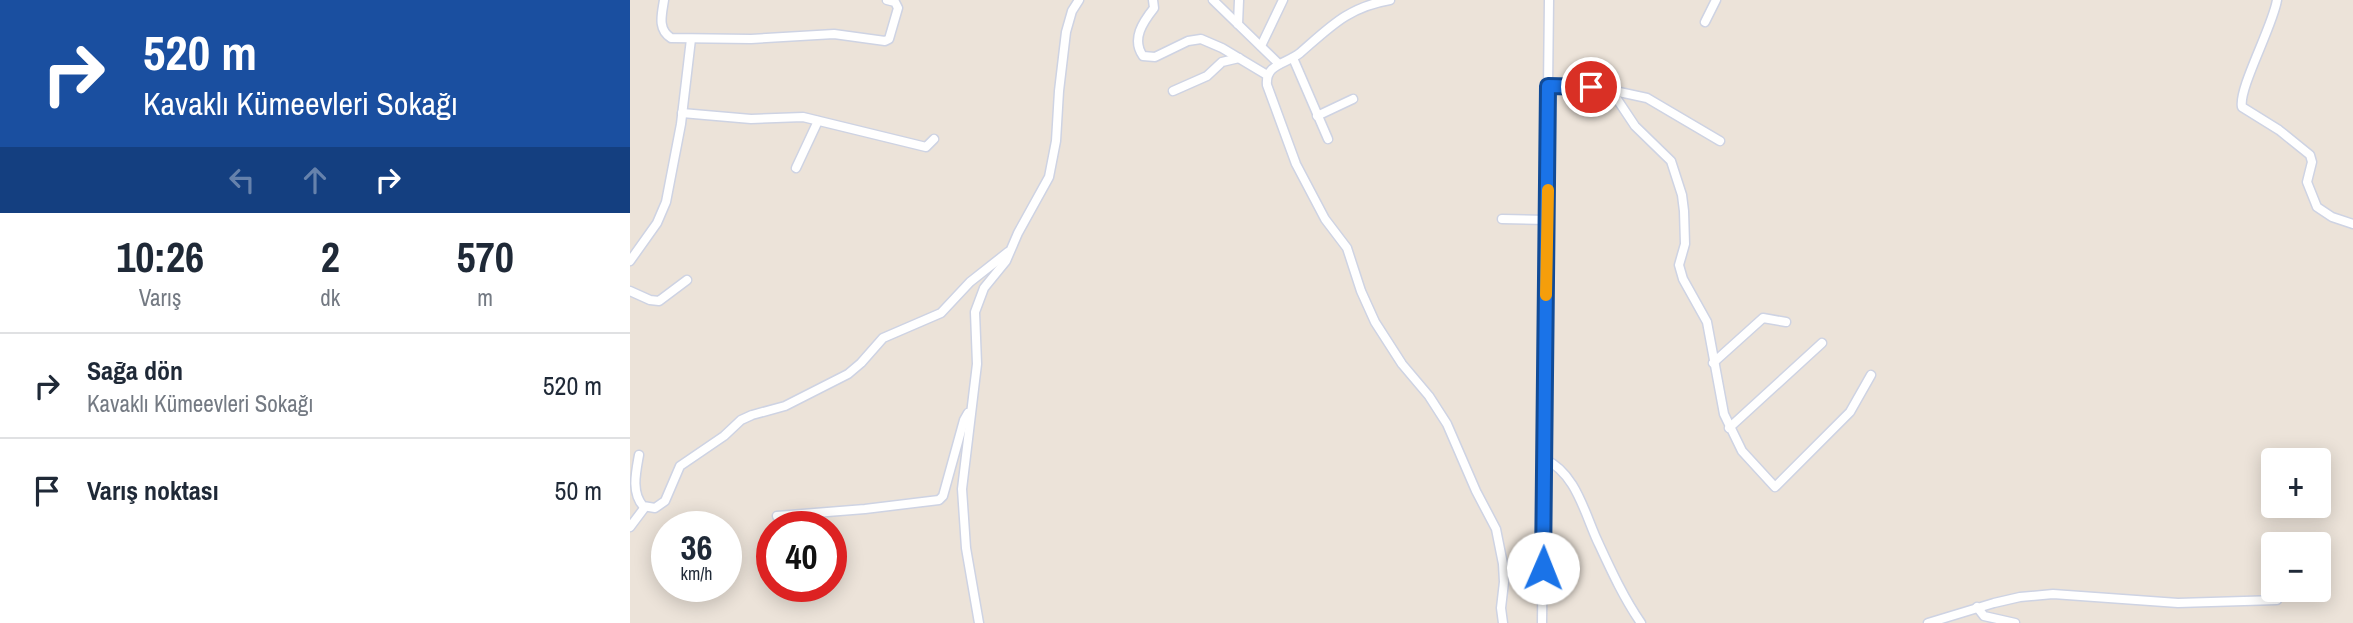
<!DOCTYPE html>
<html lang="tr">
<meta charset="utf-8">
<style>
:root{--surface:#fff;--page:#f6f6f7;--text:#1f2937;--muted:#747a83;--line:#e0e1e3}
body{margin:0;font-family:"Archivo Narrow",sans-serif;background:var(--page);color:var(--text);height:100vh;display:flex;flex-direction:column;font-size:26px;white-space:nowrap}
*{box-sizing:border-box;margin:0}
p{font-size:23px;color:var(--muted)}
.icon{flex:none;width:38px;height:38px;fill:none;stroke:currentColor;stroke-width:2;stroke-linecap:round;stroke-linejoin:round}
.map{position:relative;flex:1;overflow:hidden}
.details{display:flex;flex-direction:column;background:var(--surface);width:630px}
.details>*{flex:none}
.banner{background:#1a4fa0;color:#fff;overflow:hidden}
.fabs{position:absolute;left:1631px;top:448px;display:grid;gap:14px}
.fabs a{display:grid;place-items:center;width:70px;height:70px;border-radius:7px;background:var(--surface);box-shadow:0 4px 18px #0003;font-size:35px}
.speed{position:absolute;left:21px;top:511px;display:flex;gap:14px;font-size:35px;font-weight:700;text-align:center}
.speed>*{display:grid;place-content:center;width:91px;height:91px;border-radius:50%;background:var(--surface);box-shadow:0 4px 18px #0003;line-height:1}
.speed small{font-size:18px;font-weight:400}
.speed .limit{border:10px solid #d22;background:#fff;color:#111}
.pin{position:absolute;display:grid;place-items:center;width:60px;height:60px;color:#fff;margin:-30px;border:4px solid #fff;border-radius:50%;box-shadow:0 2px 7px #0007}
.me{position:absolute;width:77px;margin:-38px;rotate:1deg;stroke-linejoin:round;filter:drop-shadow(0 0 5px #0008)}
.turn{display:flex;align-items:center;gap:24px;height:147px;padding:0 28px;font-size:32px}
.turn .icon{width:91px;height:91px;stroke-width:2.5}
.turn b{display:block;font-size:49px;line-height:60px}
.lanes{display:flex;align-items:center;height:66px;padding:0 28px;background:#0003;justify-content:center;gap:35px;direction:ltr}
.lanes .off{opacity:.35}
.eta{display:flex;justify-content:space-evenly;align-items:center;height:119px;text-align:center}
.eta b{font-size:42px;font-weight:700;line-height:49px}
ul{padding:0;list-style:none}
li{display:flex;align-items:center;gap:21px;height:105px;padding:0 28px;border-top:2px solid var(--line)}
li div{flex:1}
li b{display:block;font-size:26px}
li em{font-style:normal}
main{display:flex;flex:1;min-height:0}
.map>svg:first-child{display:block}
.lines{fill:none;stroke-linecap:round;stroke-linejoin:round}
.minor-casing{stroke:#ced3e3;stroke-width:11}
.minor{stroke:#fff;stroke-width:8}
.route-casing{stroke:#114b97;stroke-width:18}
.route{stroke:#1a73e8;stroke-width:12}
.slow{stroke:#f59e0b;stroke-width:12}
</style>
<main>
<section class="details">
<div class="banner">
<div class="turn"><svg class="icon" aria-label="right" viewBox="0 0 24 24"><path d="M7 20v-9h11M14 6l5 5-5 5"/></svg><div><b>520 m</b>Kavaklı Kümeevleri Sokağı</div></div>
<div class="lanes"><svg class="icon off" aria-label="left" viewBox="0 0 24 24"><path d="M17 20v-9H6M10 6l-5 5 5 5"/></svg><svg class="icon off" aria-label="ahead" viewBox="0 0 24 24"><path d="M12 20V5M6 11l6-6 6 6"/></svg><svg class="icon" aria-label="right" viewBox="0 0 24 24"><path d="M7 20v-9h11M14 6l5 5-5 5"/></svg></div>
</div>
<div class="eta">
<div><b>10:26</b><p>Varış</p></div>
<div><b>2</b><p>dk</p></div>
<div><b>570</b><p>m</p></div>
</div>
<ul>
<li><svg class="icon" aria-label="right" viewBox="0 0 24 24"><path d="M7 20v-9h11M14 6l5 5-5 5"/></svg><div><b>Sağa dön</b><p>Kavaklı Kümeevleri Sokağı</p></div><em>520 m</em></li>
<li><svg class="icon" aria-label="arrive" viewBox="0 0 24 24"><path d="M6 21V4h12l-3 4 3 4H6"/></svg><div><b>Varış noktası</b></div><em>50 m</em></li>
</ul>
</section>
<div class="map">
<svg width="1723" height="623" viewBox="0 0 1723 623">
<rect width="100%" height="100%" fill="#ece3d9"/>
<g class="lines">
<defs>
<g id="minor">
<path d="M34,0c-2,14 -7,29 7,38l80,1 83,-5 51,7 4,-2 9,-31 -3,-6 -8,-2"/>
<path d="M523,0l1,8c-11,14 -23,31 -11,48l12,1 33,-16 13,-2 21,9 45,27"/>
<path d="M583,0l66,64"/>
<path d="M760,0c-42,7 -60,27 -90,53 -14,11 -35,11 -33,32l29,79 29,55 22,29 14,43 14,31 27,42 27,32 18,28 29,67 20,38 7,35 1,18 -3,26 2,15"/>
<path d="M1647,0c-4,26 -39,89 -35,107l37,23 31,25 2,7 -5,20 10,25 15,10 21,7"/>
<path d="M1075,22l11,-22"/>
<path d="M608,24l1,-24"/>
<path d="M631,46l22,-46"/>
<path d="M663,58l35,81"/>
<path d="M918,86l43,1 18,4 6,5 20,30 36,35 11,34 2,16 1,33 -6,21 4,14 24,43 17,92 18,37 33,36 75,-75 21,-37"/>
<path d="M980,90l37,8 73,43"/>
<path d="M543,91l34,-15 15,-14 17,-4"/>
<path d="M52,113l69,6 52,-2 123,30 8,-8"/>
<path d="M687,116l36,-17"/>
<path d="M166,168l22,-47"/>
<path d="M872,219l45,1"/>
<path d="M0,261l27,-38 9,-21 15,-78 10,-85"/>
<path d="M0,291l20,9 9,1 28,-21"/>
<path d="M1083,363l50,-45 23,4"/>
<path d="M1099,428l93,-85"/>
<path d="M9,455c-3,17 -8,37 4,51l12,2 10,-7 15,-35 44,-30 17,-16 11,-5 33,-9 63,-32 13,-11 22,-25 58,-25 29,-31 38,-30"/>
<path d="M914,459c31,13 40,52 53,81 13,28 26,57 44,83"/>
<path d="M147,516l88,-7 74,-9 4,-4 21,-76 4,-7"/>
<path d="M0,527l15,-20"/>
<path d="M1347,607l7,9 31,7"/>
<path d="M349,623l-13,-75 -4,-59 15,-125 -2,-52 9,-24 22,-27 12,-28 31,-56 7,-36 3,-50 7,-59 6,-21 7,-11"/>
<path d="M912,623l7,-623"/>
<path d="M1298,623l66,-20 26,-6 33,-3 125,9 99,-3"/>
</g>
</defs>
<use href="#minor" class="minor-casing"/>
<use href="#minor" class="minor"/>
</g>
<g class="lines">
<defs>
<path id="route" d="M913,568l5,-482 43,1"/>
</defs>
<use href="#route" class="route-casing"/>
<use href="#route" class="route"/>
<path class="slow" d="M916,295l2,-105"/>
</g>
</svg>
<div class="fabs">
<a>+</a>
<a>−</a>
</div>
<div class="speed"><div>36<small>km/h</small></div><div class="limit">40</div></div>
<div class="pin" style="left:961px;top:87px;background:#d93025"><svg class="icon" aria-label="arrive" viewBox="0 0 24 24"><path d="M6 21V4h12l-3 4 3 4H6"/></svg></div>
<svg class="me" style="left:913px;top:568px" viewBox="-20 -20 40 40"><circle r="19" fill="#fff"/><path d="M0-13L10 11 0 6-10 11z" fill="#1a73e8"/></svg>
</div>
</main>
